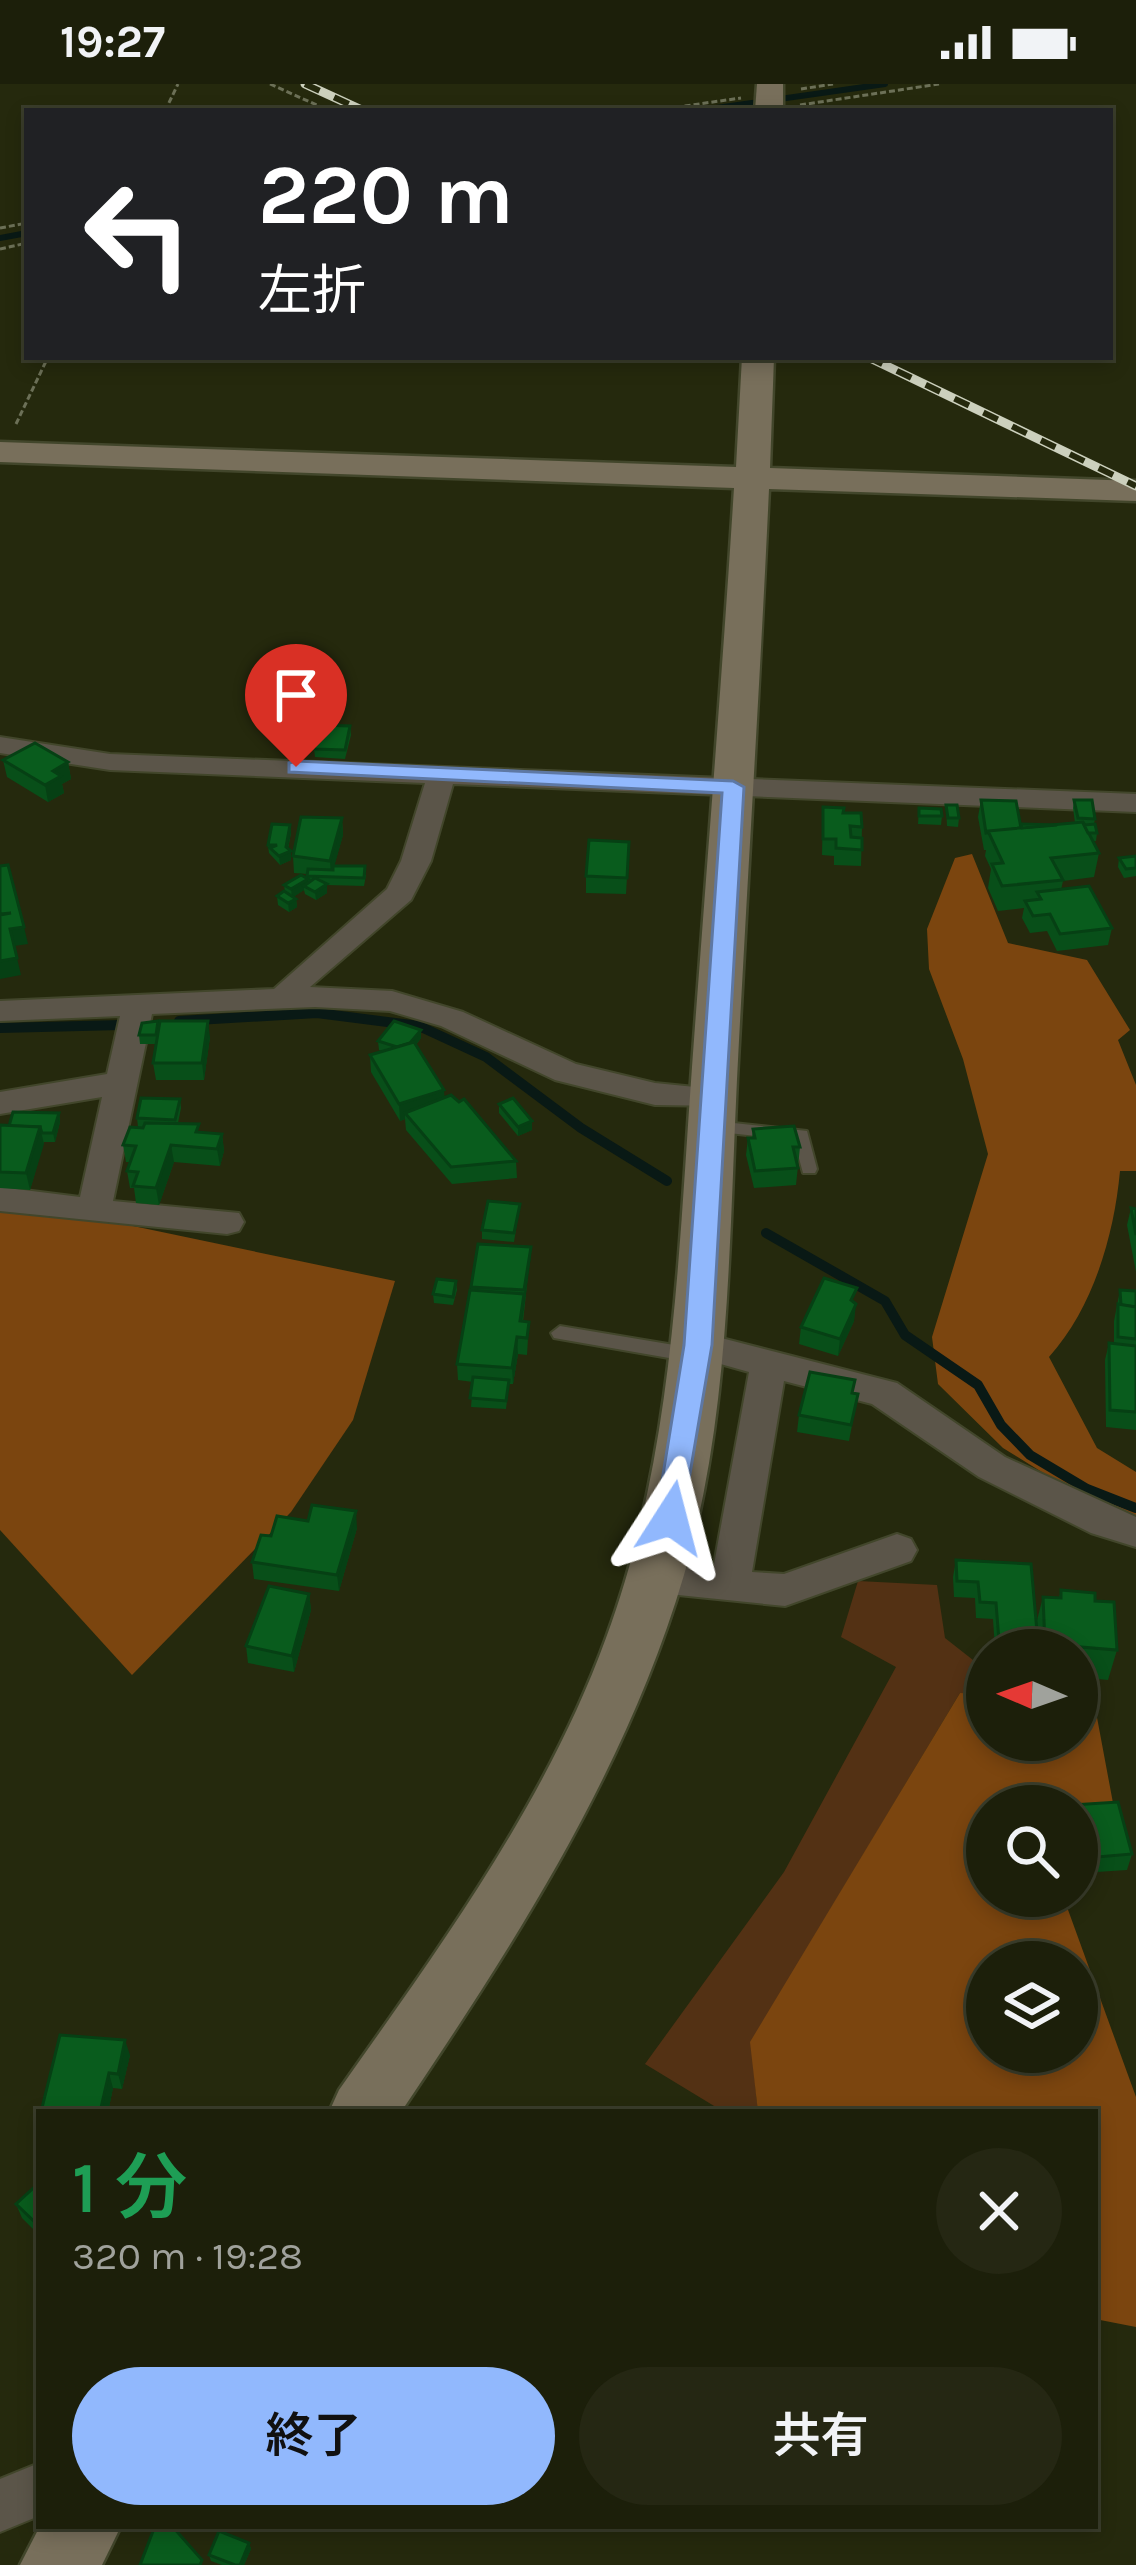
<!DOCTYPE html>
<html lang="ja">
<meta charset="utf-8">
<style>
:root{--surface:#1c1f0a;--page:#252713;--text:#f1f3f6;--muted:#a0a29c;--line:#3a3d2b;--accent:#91b8fd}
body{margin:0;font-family:Karla,"Noto Sans JP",sans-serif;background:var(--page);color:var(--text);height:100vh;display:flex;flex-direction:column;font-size:45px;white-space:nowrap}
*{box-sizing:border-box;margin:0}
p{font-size:39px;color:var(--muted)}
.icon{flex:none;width:66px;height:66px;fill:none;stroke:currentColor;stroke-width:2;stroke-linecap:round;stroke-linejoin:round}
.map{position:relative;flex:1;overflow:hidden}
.details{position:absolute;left:36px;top:2025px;width:1062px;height:420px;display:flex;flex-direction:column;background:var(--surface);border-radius:0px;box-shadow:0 6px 18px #0003,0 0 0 3px var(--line)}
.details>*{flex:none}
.hud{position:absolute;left:24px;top:24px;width:1089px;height:252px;border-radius:0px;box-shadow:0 6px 18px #0003,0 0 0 3px var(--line);background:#202124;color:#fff;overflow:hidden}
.needle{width:78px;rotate:272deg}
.fabs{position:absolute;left:966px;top:1545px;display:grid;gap:24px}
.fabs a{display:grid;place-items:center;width:132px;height:132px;border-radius:50%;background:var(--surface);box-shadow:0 6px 18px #0003,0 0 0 3px var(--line);font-size:60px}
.pin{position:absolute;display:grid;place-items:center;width:102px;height:102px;color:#fff;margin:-123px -51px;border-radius:50% 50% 50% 0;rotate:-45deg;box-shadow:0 0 12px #0007}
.pin .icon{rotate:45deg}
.me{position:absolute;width:132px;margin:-66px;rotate:9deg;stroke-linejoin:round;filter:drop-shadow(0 0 9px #0008)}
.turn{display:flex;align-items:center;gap:42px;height:252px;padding:0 36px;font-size:54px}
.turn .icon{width:156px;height:156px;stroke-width:2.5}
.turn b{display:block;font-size:84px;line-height:102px}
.round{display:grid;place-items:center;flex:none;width:126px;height:126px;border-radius:63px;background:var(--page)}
.overview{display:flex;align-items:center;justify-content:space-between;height:204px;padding:0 36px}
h1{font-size:72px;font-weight:600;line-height:90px;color:#1e9e55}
.primary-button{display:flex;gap:24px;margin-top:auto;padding:24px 36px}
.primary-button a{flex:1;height:138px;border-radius:72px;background:var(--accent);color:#111;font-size:48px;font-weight:600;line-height:138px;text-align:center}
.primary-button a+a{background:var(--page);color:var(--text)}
.status{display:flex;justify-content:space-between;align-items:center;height:84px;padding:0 60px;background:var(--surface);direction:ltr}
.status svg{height:33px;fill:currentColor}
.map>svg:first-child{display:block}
.green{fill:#533114}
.forest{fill:#7b450f;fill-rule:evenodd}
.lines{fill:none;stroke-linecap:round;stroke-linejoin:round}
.stream-far1{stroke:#091915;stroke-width:6}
.stream{stroke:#091915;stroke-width:10}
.lane-casing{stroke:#42462b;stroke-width:4}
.street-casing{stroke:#42462b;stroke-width:4}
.secondary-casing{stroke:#42462b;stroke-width:5}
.path{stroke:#6c7057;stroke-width:3;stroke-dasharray:6 3;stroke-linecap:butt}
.lane{fill:#5b5549;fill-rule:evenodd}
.street{fill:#5b5549;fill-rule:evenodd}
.secondary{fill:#786f5b;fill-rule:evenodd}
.rail-casing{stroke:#ccd0bd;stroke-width:9}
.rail{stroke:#25290d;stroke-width:6;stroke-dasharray:16;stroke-linecap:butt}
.wall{fill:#084f19}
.shaded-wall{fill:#064014}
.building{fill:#095c1d;stroke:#064014;stroke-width:3}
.route{fill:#91b8fd;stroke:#5e78a4;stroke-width:3}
</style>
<div class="status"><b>19:27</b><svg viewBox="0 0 49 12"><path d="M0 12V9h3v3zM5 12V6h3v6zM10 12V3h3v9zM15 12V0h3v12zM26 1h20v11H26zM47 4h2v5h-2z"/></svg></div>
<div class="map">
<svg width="1136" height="2481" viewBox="0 0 1136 2481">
<rect width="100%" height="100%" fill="#25290d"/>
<path class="green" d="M858,1497l79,4 8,53 42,33v23l-27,-1 -209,349 7,70h-34l-79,-48 139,-192 112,-205 -55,-30z"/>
<g class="forest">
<path d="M972,770l36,89 79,17 43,70 -12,10 18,45v86h-16c-6,65 -27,137 -71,186l48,91 39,24v46l-49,-18 -84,-52 -65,-64 -6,-47 56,-183 -25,-95 -34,-90 -2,-40 28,-71z"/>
<path d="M0,1120l52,5 343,72 -42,139 -62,92 -159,163 -132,-145z"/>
<path d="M960,1609l27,1v46h90v-45l16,1 20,107 -126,3v90h76l73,201v230l-41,-8v-207h-337l-8,-70zM987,1878h90v90h-90z"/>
</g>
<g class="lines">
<g class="stream-far1">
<path d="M695,27l190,-27"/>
<path d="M0,154l27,-5"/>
</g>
<g class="stream">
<path d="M179,937l138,-8 102,13 67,31 95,71 86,53"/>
<path d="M0,944l122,-3"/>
<path d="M766,1149l119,68 20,34 73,50 23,40 29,30 57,34 49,19"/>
</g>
<defs>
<g id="lane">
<path d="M715,1037l92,10 10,38 -2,4h-12l-9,-33 -85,-9 -2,-4z"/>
<path d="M560,1242l132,22 9,7 -9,7 -138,-24 -3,-5z"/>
</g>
<g id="street">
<path d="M0,653l110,17 1026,40v18l-683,-28 -22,77 -20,39 -101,87 82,4 71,21 113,52 79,19 70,7 4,8 -4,8 -70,-1 -100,-25 -114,-54 -51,-15 -75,-4 -163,7 -39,187 126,12 5,9 -5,9 -12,3 -227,-23v-24l80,10 22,-100 -102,17v-22l107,-18 13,-58 -120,5v-20l274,-12 113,-100 14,-28 24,-78 -315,-13 -110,-17z"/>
<path d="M698,1248l199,51 108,74 131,60v30l-45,-14 -112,-56 -107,-73 -88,-23 -32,191 32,2 113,-40 14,5 6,11 -6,11 -126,45 -146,-15 -6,-11 6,-11 14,-5 60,6 36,-198 -64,-18 -5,-9 5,-9z"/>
<path d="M39,2379v53l-39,16v-53z"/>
</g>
<g id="secondary">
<path d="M757,0h26v27h-28z"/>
<path d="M742,273h32l-4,111 366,13v20l-367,-12c-9,197 -22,393 -32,590 -8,165 -7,337 -53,496 -58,196 -170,369 -283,537h-72l10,-22c100,-142 207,-287 267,-452 68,-183 72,-379 86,-571 14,-193 30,-386 42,-579l-734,-26v-20l736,25z"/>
<path d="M40,2442h81l-19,39h-82z"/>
</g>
</defs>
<use href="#lane" class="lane-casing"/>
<use href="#street" class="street-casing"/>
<use href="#secondary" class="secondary-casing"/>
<g class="path">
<path d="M270,0l60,27"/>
<path d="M801,5l32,-5"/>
<path d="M800,21l139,-21"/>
<path d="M165,27l13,-27"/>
<path d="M649,27l92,-13"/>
<path d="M0,144l27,-5"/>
<path d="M0,165l27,-6"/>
<path d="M16,340l32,-67"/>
</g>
<use href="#lane" class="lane"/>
<use href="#street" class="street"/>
<use href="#secondary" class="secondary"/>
<defs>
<g id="rail">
<path d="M305,0l59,27"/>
<path d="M868,273l268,129"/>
</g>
</defs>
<use href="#rail" class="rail-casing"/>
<use href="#rail" class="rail"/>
</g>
<g class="wall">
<path d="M350,642l1,9 -6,24 -30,-2 -1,-8z"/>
<path d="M3,676l65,2 3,17 -9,5 2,9 -16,9 -41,-25z"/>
<path d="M981,716l40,26 54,-3 -2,-15 1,-8 21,19 -1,5 3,9 -1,8h-3l6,12 -5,24 -31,4 -2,9 51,38 -4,17 -51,6 -10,-20 -17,2 -8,-15 2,-10 -26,3 -10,-23 3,-19 -6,-13 1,-6h-2l-6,-33z"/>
<path d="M946,721l13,13 -1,9 -11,-1z"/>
<path d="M823,723l39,20 -1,39 -27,-1v-9l-12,-1z"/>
<path d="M919,724l23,8 -1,9 -23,-1z"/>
<path d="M342,734l1,17 -9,31 32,9 -2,11 -37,-1v8l-11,7 -11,-6 -1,-4 -11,7 3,2 1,8 -8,5 -11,-7 -1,-9 8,-4 -1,-7 23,-7v-4l-13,-1 -1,-17z"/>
<path d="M290,741l1,8 -3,16 3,2v9l-11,5 -11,-12 -1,-8z"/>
<path d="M629,758l-3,52 -40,-1v-17z"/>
<path d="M1136,772v20l-12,2 -6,-11 1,-9z"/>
<path d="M139,951l71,2 -6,43h-48l-3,-17 3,-19h-16z"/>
<path d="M421,954l-5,7 29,52 71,64 1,17 -65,6 -46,-54 -1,-11 -5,2 -29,-49 -1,-17 12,-4 -3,-1 -1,-9z"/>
<path d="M180,1015l1,9 -3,15 22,9 22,2 2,17 -4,15 -46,-4 -15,43 -23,-2 -2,-15h-4l-3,-17 3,-9h-4l-3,-17 15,-18 -1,-9z"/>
<path d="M499,1020l33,17v9l-14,6 -19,-23z"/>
<path d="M59,1029l1,9 -5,20h-11l-14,48 -30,-2v-63l9,1z"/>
<path d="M753,1045l47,18 -4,38 -42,3 -8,-33 2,-17h4z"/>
<path d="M520,1120l-6,38 -32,-3v-9z"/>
<path d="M1131,1124l5,1v63l-9,-47z"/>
<path d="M531,1163l-8,75h6l-2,33 -9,-1 -5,30h-4l-3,25 -35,-2 2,-25 -15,-2 -1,-16 14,-77z"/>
<path d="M456,1197l1,9 -4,15 -19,-2 -1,-9z"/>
<path d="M1120,1206l16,1v139l-30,-3 -1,-67 4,-17 5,1v-23z"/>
<path d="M855,1219l-1,18 -16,35 -39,-12 2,-17z"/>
<path d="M853,1309l5,1 -9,47 -52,-9 2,-17z"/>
<path d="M357,1444l-18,63 -85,-12 -2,-17 19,-26z"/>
<path d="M956,1476l80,64 7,-27 16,1 2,-8 34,11 22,49 -9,30 -31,-3v-27h-40v-2l-1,2h-41l-2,-31 -17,-1 -1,-20 -21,-1 -1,-20z"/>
<path d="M309,1510l2,16 -17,62 -46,-9 -2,-17z"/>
<path d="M1077,1722l55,48 -5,16 -46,3 -4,-16z"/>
<path d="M130,1971l-8,34 -9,-1 -5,24h-67z"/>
<path d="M39,2099v52l-17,-17 -6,-14z"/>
<path d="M249,2459l2,6 -7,16h-22l-11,-4 -2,-6z"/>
</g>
<g class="shaded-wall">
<path d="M68,678l3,17 -9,5 2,9 -16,9 -3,-17 8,-14z"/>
<path d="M342,734l1,17 -12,43 -1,-17z"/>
<path d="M290,741l1,8 -4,20 4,-2v9l-11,5 -1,-9 7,-9z"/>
<path d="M308,795l1,9 -5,-2v4l-12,8 -1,-9z"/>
<path d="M327,800v9l-11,7 -1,-8z"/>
<path d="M296,815l1,8 -8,5 -1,-9z"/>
<path d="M24,843l4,17 -14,2 -4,-17z"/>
<path d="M17,874l4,17 -21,4v-18z"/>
<path d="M208,937l2,16 -6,43 -2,-17z"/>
<path d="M421,946v8l-15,20 -1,-8z"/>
<path d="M444,1006l1,17 -40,6v6l-5,2 -1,-17z"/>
<path d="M59,1029l1,9 -5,20 -2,-9z"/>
<path d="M532,1037v9l-14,6v-9z"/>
<path d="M40,1043l4,17 -14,46 -4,-17z"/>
<path d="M222,1050l2,17 -4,15 -3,-17z"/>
<path d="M171,1061l3,17 -15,43 -3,-17z"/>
<path d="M531,1163v9l-11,82v-17z"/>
<path d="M856,1220l-2,17 -16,35 2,-17z"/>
<path d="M517,1253l1,17 -5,30 -1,-16z"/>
<path d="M356,1427l1,17 -18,63 -2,-16z"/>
<path d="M309,1510l2,16 -17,62 -2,-16z"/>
<path d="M125,1956l5,15 -8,34 -4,-15z"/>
<path d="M109,1989l4,15 -5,24h-8z"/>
<path d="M249,2459l2,6 -7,16h-4z"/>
</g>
<g class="building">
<path d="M320,641l30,1 -5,24 -31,-1z"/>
<path d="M35,659l33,19 -15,9 8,5 -16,9 -42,-25z"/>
<path d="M981,716l35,1 5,27 -35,5z"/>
<path d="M1074,716h18l3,19 -17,-1z"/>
<path d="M946,721h11l2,13h-11z"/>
<path d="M823,723l21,1 -1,5h18l1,14 -12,-1 1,11 11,1v12l-26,-2v-9h-13z"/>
<path d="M919,724l22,1 1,7h-23z"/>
<path d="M301,733l41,1 -12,43 -37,-5z"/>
<path d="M1083,738l16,31 -48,5 12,22 -61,6 -10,-22 11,-1 -15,-32z"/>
<path d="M272,740l18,1 -4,22 5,4 -12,5 -9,-8 7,-3h-9z"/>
<path d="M1021,740l36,1 -35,3z"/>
<path d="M1095,740l2,9h-9l-4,-8z"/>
<path d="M589,756l40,2 -2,36 -41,-2z"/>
<path d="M1136,772v12l-10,1 -7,-11z"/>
<path d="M8,781l16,62 -14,2 7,29 -17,3v-46l11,-2 -11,1v-48z"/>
<path d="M333,782h32l-1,12 -57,-2 1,-7 25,1z"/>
<path d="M301,791l7,4 -17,10 -7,-4z"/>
<path d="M315,794l12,6 -12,8 -11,-6z"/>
<path d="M1089,802l23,42 -52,6 -10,-20 -17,2 -8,-15 16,-2 -4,-7z"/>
<path d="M284,807l12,8 -8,4 -11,-7z"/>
<path d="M158,937l-2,14h-17l3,-12z"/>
<path d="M160,937h48l-6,42h-49z"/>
<path d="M394,937l27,9 -11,13 -13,4 -19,-6z"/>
<path d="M414,958l30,48 -45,14 -29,-49z"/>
<path d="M451,1011l8,7 5,-3 52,62 -65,6 -46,-54z"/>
<path d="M141,1014l39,1 -5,21 -38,-2z"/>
<path d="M513,1014l19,23 -14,6 -19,-23z"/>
<path d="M13,1028l46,1 -6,20h-11l-2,-6 -31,-1z"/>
<path d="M145,1039l54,1 -3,8 26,2 -5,15 -46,-4 -15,43 -23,-2 5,-14 -11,-1 9,-25 -13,-1 7,-18 13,1z"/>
<path d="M0,1041l40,2 -14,46 -26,-1z"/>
<path d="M794,1042l6,21h-7l5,21 -43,3 -7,-33h7l-2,-9z"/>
<path d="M488,1117l32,3 -6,29 -32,-3z"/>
<path d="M1131,1124l5,1v26z"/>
<path d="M478,1160l53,3 -7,43 -53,-3z"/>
<path d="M824,1194l33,10 -6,12 5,4 -16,35 -39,-12z"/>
<path d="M437,1195l19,2 -3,16 -20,-3z"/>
<path d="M470,1206l54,4 -4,27 9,1 -2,16 -10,-1 -5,31 -55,-4z"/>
<path d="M1120,1206l16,1v16l-15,-2z"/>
<path d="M1118,1220l18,3v32l-18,-2z"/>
<path d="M1109,1259l27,3v66l-26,-2z"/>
<path d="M810,1288l45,8 -3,13 6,1 -7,31 -52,-10z"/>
<path d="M473,1293l36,3 -3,21 -36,-3z"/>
<path d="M312,1421l44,6 -19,64 -85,-13 9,-27 10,1 6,-20 31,5z"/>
<path d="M956,1476l75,4 7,79 -39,-2 -3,-38 -16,-1 -2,-20 -21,-1z"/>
<path d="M269,1502l40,8 -17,62 -46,-10z"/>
<path d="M1061,1506l34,3v8l19,1 3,48 -72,-6 -2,-47 18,1z"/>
<path d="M1118,1718l14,52 -46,4 -9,-35v-17l-5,-1z"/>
<path d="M60,1951l65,5 -7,34 -9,-1 -9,39h-59z"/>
<path d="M39,2099v43l-23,-22z"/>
<path d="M155,2442h17l30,34 -2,5h-60z"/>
<path d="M219,2447l30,12 -9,22h-5l-26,-10z"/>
</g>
<path class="route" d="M296,677l437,20 11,6 -32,558 -31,181h-21l-4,-8 28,-173 38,-552 -433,-21v-9z"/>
</svg>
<div class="fabs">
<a><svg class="needle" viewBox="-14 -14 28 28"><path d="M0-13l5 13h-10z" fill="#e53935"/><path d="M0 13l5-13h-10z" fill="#a0a29c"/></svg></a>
<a><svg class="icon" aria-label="search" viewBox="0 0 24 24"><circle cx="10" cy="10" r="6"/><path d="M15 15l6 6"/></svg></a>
<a><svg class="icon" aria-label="layers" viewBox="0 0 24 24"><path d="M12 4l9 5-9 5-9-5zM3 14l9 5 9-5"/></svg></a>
</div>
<div class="pin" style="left:296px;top:683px;background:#d93025"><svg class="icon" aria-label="arrive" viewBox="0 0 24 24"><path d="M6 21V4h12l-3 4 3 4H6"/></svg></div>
<svg class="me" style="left:671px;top:1434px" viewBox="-20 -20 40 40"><path d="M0-17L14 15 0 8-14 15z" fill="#91b8fd" stroke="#fff" stroke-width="4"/></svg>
<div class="hud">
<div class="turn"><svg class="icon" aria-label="left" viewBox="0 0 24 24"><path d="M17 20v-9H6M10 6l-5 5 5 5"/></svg><div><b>220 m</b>左折</div></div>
</div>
<section class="details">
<div class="overview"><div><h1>1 分</h1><p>320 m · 19:28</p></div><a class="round"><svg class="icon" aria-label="close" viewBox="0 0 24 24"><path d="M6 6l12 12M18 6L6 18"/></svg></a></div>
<div class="primary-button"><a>終了</a><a>共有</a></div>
</section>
</div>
